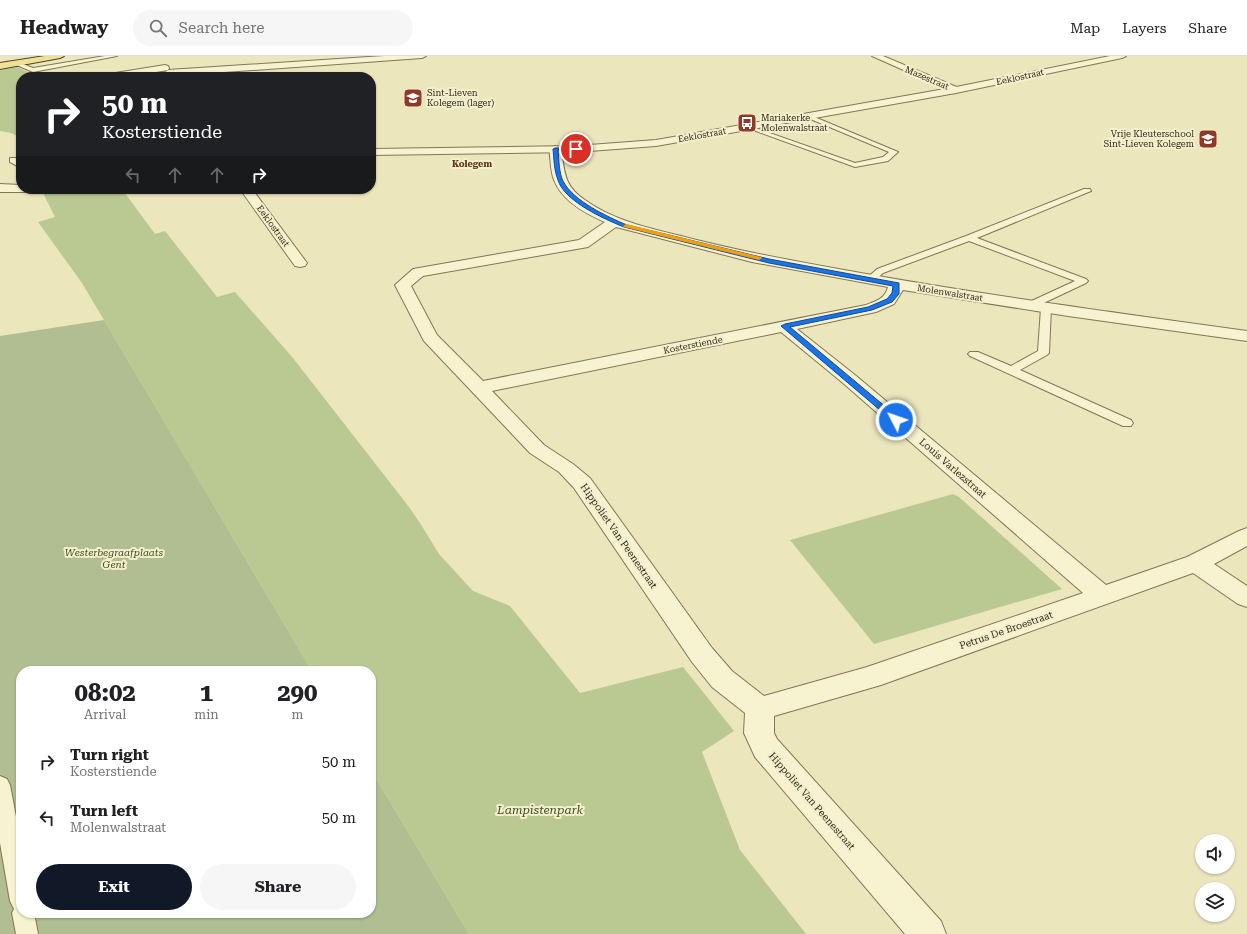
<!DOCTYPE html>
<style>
:root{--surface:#fff;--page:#f6f6f6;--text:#202124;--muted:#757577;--line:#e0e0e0;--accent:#111827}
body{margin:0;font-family:"Roboto Serif",serif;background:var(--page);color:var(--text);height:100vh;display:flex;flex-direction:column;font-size:15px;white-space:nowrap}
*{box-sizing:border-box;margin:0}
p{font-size:13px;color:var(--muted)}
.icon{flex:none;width:22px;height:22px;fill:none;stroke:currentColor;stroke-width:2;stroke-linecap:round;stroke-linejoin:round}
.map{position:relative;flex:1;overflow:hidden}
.sheet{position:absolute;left:16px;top:610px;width:360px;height:252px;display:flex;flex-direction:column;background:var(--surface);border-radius:16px;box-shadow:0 1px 3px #0004}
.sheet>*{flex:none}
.banner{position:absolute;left:16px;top:16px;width:360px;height:122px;border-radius:16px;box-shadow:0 1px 3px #0004;background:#202124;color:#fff;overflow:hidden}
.buttons{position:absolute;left:1195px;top:778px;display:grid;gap:8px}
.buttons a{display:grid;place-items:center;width:40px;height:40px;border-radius:50%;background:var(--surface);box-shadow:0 1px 3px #0004;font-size:20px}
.pin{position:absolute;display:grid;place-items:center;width:34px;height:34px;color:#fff;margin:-17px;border:2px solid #fff;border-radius:50%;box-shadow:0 1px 4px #0007}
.me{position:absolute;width:44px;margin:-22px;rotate:311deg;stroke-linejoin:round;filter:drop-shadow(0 0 3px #0008)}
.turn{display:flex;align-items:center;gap:14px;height:84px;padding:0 20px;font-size:18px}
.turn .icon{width:52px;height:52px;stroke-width:2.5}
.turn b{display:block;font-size:28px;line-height:34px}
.lanes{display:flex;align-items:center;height:38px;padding:0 20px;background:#0003;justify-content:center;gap:20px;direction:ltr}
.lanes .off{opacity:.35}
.eta{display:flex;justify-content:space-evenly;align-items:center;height:68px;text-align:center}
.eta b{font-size:24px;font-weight:700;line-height:28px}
.primary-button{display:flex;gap:8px;margin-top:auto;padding:8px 20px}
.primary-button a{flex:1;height:46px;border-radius:24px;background:var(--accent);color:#fff;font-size:16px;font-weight:700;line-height:46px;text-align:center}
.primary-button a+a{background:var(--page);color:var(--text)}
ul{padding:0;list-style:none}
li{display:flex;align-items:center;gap:12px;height:56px;padding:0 20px}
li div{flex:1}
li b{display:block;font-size:15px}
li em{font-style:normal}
header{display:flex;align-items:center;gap:24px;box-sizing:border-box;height:56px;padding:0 20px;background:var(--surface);border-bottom:1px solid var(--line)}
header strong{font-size:19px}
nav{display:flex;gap:22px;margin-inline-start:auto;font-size:14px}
.search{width:280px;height:36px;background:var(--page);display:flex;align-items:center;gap:10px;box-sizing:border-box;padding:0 14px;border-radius:22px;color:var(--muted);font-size:15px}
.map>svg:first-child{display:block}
.green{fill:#bac992}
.cemetery{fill:#b1be91}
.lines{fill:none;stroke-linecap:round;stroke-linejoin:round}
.service-casing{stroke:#837657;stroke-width:2}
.minor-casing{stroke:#837657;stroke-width:2}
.tertiary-casing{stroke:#837657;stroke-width:2}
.primary-casing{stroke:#51432b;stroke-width:2}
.service{fill:#f7f2d0;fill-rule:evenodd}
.minor{fill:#f7f2d0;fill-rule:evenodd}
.tertiary{fill:#f7f2d0;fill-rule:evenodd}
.primary{fill:#f0e294;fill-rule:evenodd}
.route{fill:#1a73e8;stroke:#114b97}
.slow{fill:#f59e0b}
.labels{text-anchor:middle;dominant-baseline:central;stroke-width:4;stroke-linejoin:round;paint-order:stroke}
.far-street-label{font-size:9px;fill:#332b1b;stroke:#f4efcc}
.far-poi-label{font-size:9px;fill:#332b1b;stroke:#f4efcc;text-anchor:start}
.far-neighbourhood-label{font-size:9px;font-weight:bold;fill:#5e351c;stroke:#f4efcc}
.street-label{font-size:10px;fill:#332b1b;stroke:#f4efcc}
.park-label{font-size:10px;font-style:italic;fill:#3c4f22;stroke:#f4efcc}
.near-park-label{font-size:12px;font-style:italic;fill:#3c4f22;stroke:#f4efcc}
</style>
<header>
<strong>Headway</strong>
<div class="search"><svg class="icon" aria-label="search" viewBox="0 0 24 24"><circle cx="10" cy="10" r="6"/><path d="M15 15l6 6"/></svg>Search here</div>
<nav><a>Map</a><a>Layers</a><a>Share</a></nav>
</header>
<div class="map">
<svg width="1247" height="878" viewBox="0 0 1247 878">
<rect width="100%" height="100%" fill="#ece6bd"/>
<g class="green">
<path d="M17,11l22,10h-18v61l-10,-5 -11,-2v-61z"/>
<path d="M96,133h26l33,45 10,-3 52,66 18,-5 58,66 116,149 11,16 19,31 34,37 37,15 70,87 103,-26 51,64 -32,21 38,98 66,84h-337l-98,-164v-99h-59l-230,-388 -44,-61 17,-5 -12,-24z"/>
<path d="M953,438l6,3 103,92 -188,55 -84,-104z"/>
</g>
<path class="cemetery" d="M104,264l208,351h-291v242h350v-143l98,164h-469v-598z"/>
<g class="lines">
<defs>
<g id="service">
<path d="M105,0h12l-84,16 -21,-9 3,-2 18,7z"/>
<path d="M808,60h4l86,36 -10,9 -33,6 -110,-40 5,-1 105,37 28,-6 6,-5 -81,-34z"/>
<path d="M10,102h6l5,4v6l-11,-6z"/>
<path d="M1084,133h6l1,2 -114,47 109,41 2,2 -2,2 -53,25h-8l-1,-2 1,-2 50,-23 -106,-40 -86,32 -9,8h-6l-2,-2 11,-10 89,-33z"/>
<path d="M1046,249l5,3 -2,45 -2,2 -27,15 111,50 2,3 -2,3h-8l-153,-70 -2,-2 2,-2h8l33,14 27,-15 3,-43z"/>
<path d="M0,720l7,3 3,6 11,58v70h13l4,21h-22l-4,-21 2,-4 -4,-8 -10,-58z"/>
</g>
<g id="minor">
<path d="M384,0h42l-4,2 -254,18 -4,-3 4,-3z"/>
<path d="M872,0h11l76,32 2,2 -2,2h-6z"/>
<path d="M165,9l3,1 1,2 -1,2 -42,7h-21l4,-3z"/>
<path d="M555,90l6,3c4,23 2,36 24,51 28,20 60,27 92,35 38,10 75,18 113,25 151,29 304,50 457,71v10l-179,-25 -165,-26 -9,14 -18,8 -79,17 58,46 251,210 81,-28 52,-26 8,-3v18l-33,18 33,22v21l-9,-3 -45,-31 -312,112 -107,31v17l3,6 164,182 5,13h-41l-150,-177 -11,-24 1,-20 -33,-26 -20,-25 -118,-174 -15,-16 -29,-19 -106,-112 -29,-56 18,-16 166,-29 26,-18c-19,-8 -43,-21 -51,-42 -4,-10 -3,-21 -5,-31zM616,171l136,35 136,25c-3,12 -12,14 -22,18l-383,76 -46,-46 -26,-49 12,-10 165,-29zM781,276l62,51 240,210 -216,74 -103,29 -32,-25 -20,-23 -122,-170 -17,-14 -29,-19 -52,-54z"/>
<path d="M240,133h12l55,74 -2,3 -5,1 -5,-1z"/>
</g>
<g id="tertiary">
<path d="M1110,0h16l-4,2 -166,35 -300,53 -80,6 -205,3v-6l205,-3 80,-6 300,-53z"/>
<path d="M0,128l21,1v4h6l-2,3h-25z"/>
</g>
<path id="primary" d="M45,0h19l-4,2 -60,11v-6z"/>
</defs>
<use href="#service" class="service-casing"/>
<use href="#minor" class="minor-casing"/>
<use href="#tertiary" class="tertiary-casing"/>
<use href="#primary" class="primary-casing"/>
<use href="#service" class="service"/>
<use href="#minor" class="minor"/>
<use href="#tertiary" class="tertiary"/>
<use href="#primary" class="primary"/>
</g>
<path class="route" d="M555,92h22l-1,2h-18c1,10 1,23 5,31 10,20 45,36 64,44l142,34 130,24v11l-7,8 -20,8 -82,17 109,91v4h-5l-113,-96 4,-2 83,-17 19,-8 5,-6 1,-7 -124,-23 -145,-36c-20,-8 -60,-26 -66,-47 -4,-10 -4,-21 -5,-31z"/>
<path class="slow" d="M626,168l135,33 1,1 -3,2 -135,-33 -1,-1z"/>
<defs>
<symbol id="school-square" viewBox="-11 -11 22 22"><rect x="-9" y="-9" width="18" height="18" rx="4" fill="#913929" stroke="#f4efcc"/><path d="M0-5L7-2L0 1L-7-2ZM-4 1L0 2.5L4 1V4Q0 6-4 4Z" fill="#fff"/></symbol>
<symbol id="bus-square" viewBox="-11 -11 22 22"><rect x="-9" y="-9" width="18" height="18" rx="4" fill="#913929" stroke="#f4efcc"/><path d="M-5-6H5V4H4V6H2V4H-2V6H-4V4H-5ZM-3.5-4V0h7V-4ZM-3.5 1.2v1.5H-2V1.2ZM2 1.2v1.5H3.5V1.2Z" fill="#fff"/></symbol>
</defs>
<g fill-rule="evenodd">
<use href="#school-square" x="402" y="31" width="22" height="22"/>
<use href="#bus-square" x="736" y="56" width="22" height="22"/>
<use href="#school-square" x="1197" y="72" width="22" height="22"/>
</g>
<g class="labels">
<g class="far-street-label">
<text transform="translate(1020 21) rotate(-12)">Eeklostraat</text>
<text transform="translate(927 22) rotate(23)">Mazestraat</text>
<text transform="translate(702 79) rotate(-10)">Eeklostraat</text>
<text transform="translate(273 170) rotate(54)">Eeklostraat</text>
<text transform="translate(950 237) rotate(9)">Molenwalstraat</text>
<text transform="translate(693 289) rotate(-11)">Kosterstiende</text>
</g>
<g class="far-poi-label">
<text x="427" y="37">Sint-Lieven<tspan x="427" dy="10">Kolegem (lager)</tspan></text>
<text x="761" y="62">Mariakerke<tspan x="761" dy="10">Molenwalstraat</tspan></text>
<text x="1194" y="78" text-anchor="end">Vrije Kleuterschool<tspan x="1194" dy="10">Sint-Lieven Kolegem</tspan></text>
</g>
<g class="far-neighbourhood-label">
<text x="472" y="108">Kolegem</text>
</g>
<g class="street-label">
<text transform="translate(953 412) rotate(41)">Louis Varlezstraat</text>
<text transform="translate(619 480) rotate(55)">Hippoliet Van Peenestraat</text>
<text transform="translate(1006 574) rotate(-19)">Petrus De Broestraat</text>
<text transform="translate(812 745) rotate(49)">Hippoliet Van Peenestraat</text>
</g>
<g class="park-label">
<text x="114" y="496">Westerbegraafplaats<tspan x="114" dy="12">Gent</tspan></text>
</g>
<g class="near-park-label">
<text x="540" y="754">Lampistenpark</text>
</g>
</g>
</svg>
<div class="buttons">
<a><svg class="icon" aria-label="sound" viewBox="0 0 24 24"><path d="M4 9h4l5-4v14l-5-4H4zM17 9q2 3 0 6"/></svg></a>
<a><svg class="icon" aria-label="layers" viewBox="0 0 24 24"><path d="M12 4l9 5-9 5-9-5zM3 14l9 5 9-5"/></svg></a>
</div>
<div class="pin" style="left:576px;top:93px;background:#d93025"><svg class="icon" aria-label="arrive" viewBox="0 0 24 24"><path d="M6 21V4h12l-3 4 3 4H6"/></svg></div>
<svg class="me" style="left:896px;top:364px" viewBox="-20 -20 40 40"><circle r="17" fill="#1a73e8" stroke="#fff" stroke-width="3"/><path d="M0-11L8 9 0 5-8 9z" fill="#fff"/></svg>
<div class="banner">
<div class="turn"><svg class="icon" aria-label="right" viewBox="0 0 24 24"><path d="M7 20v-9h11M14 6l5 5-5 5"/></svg><div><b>50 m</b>Kosterstiende</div></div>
<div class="lanes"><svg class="icon off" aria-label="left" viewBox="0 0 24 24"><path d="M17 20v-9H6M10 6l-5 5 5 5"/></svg><svg class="icon off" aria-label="ahead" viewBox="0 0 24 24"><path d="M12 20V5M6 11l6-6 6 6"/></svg><svg class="icon off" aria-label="ahead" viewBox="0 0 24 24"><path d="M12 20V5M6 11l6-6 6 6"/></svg><svg class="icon" aria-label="right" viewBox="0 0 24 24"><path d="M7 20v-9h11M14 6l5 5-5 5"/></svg></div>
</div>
<section class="sheet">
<div class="eta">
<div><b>08:02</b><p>Arrival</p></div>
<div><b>1</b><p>min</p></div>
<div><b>290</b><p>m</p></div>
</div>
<ul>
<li><svg class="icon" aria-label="right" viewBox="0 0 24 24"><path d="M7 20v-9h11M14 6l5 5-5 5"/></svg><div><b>Turn right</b><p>Kosterstiende</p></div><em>50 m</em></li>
<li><svg class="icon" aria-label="left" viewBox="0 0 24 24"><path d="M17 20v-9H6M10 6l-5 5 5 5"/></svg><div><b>Turn left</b><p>Molenwalstraat</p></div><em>50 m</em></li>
</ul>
<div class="primary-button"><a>Exit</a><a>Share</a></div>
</section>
</div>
